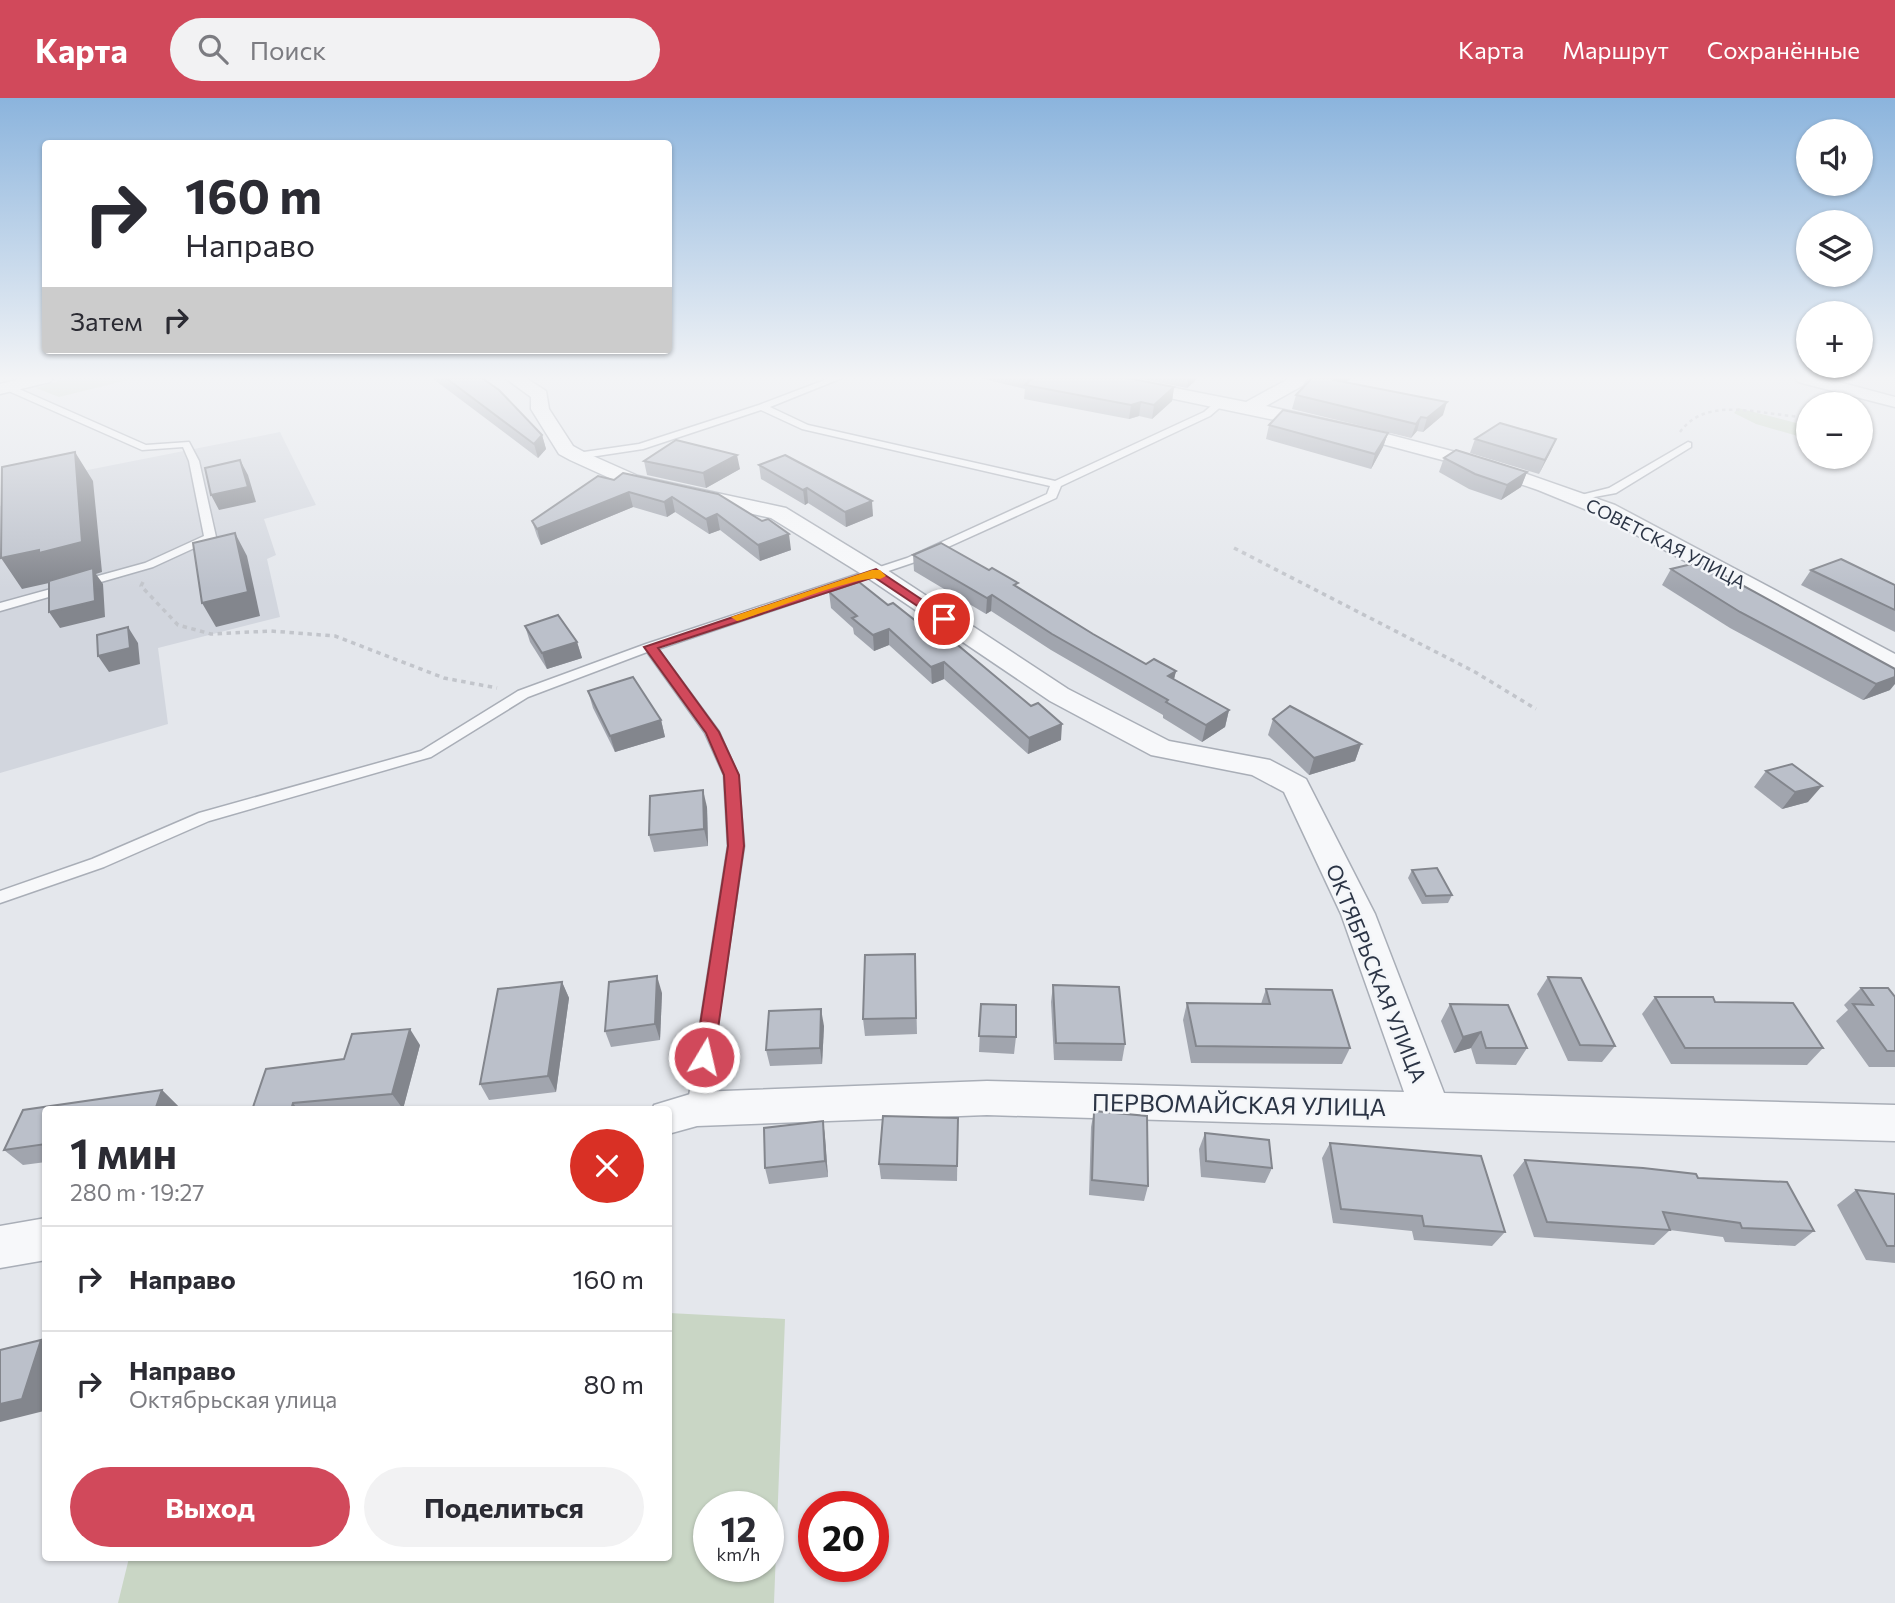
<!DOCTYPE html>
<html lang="ru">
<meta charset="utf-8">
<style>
:root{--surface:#fff;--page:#f2f2f3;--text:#2b2b33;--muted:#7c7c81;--line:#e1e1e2;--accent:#d1495b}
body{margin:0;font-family:Commissioner,sans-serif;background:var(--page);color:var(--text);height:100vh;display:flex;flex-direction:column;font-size:26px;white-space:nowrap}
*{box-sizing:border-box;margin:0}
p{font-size:23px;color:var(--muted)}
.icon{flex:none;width:38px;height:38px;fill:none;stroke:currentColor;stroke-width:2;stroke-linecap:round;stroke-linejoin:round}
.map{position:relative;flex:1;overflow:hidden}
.drawer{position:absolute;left:42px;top:1008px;width:630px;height:455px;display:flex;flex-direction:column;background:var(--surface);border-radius:7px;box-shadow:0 2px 5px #0004}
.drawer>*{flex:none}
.hud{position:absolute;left:42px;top:42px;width:630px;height:214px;border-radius:7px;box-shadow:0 2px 5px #0004;background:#fff;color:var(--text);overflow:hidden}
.tools{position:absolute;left:1796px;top:21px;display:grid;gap:14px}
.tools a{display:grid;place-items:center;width:77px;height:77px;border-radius:50%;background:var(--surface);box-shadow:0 2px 5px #0004;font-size:35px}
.speed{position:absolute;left:693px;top:1393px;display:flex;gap:14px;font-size:35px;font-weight:700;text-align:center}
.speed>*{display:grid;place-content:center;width:91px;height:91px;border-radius:50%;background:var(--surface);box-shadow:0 2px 5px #0004;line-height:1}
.speed small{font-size:18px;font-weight:400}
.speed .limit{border:10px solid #d22;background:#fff;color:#111}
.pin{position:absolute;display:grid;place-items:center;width:60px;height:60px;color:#fff;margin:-30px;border:4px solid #fff;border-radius:50%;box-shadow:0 2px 7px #0007}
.me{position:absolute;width:77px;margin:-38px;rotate:9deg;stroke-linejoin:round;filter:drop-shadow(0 0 5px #0008)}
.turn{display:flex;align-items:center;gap:24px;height:147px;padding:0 28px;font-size:32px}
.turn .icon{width:91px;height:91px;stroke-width:2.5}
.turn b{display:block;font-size:49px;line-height:60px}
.then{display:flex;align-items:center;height:66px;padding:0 28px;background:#0003;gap:14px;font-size:26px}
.round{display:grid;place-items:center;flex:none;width:74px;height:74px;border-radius:37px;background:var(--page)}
.summary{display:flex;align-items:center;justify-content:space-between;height:119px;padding:0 28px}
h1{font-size:42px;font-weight:700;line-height:52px}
.cta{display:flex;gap:14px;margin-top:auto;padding:14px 28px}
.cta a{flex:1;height:80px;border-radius:42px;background:var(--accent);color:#fff;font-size:28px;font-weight:700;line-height:80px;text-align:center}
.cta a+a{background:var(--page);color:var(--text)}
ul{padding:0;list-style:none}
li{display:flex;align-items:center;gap:21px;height:105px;padding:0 28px;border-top:2px solid var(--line)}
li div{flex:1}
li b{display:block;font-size:26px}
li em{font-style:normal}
header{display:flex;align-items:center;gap:42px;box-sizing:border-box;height:98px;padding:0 35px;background:var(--accent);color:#fff}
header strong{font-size:33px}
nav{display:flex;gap:38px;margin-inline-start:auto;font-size:24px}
.search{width:490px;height:63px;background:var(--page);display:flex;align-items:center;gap:18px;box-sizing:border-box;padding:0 24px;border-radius:38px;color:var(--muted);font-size:26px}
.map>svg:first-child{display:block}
.built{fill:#d2d6de}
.green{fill:#c9d6c5;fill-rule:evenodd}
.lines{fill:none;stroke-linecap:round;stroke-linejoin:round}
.service-casing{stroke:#a9aeb7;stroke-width:3}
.minor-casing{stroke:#a9aeb7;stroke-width:3}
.path-far1{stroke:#c2c5cb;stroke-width:2.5;stroke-dasharray:3.5 3.5;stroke-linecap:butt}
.path{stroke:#c2c5cb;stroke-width:3.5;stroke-dasharray:4.5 4.5;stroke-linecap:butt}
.service{fill:#f7f8fa;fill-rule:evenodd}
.minor{fill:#f7f8fa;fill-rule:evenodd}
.wall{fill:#a1a5ae}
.shaded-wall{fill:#83868d}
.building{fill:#bbc0ca;stroke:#83868d;stroke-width:2}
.route{fill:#d1495b;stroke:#882f3b;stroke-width:2}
.slow{fill:#f59e0b}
.labels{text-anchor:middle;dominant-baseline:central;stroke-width:5;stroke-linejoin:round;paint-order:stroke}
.far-street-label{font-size:18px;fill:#2b3445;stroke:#f4f6f9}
.street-label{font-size:21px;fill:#2b3445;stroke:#f4f6f9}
.near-street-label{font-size:24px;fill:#2b3445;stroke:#f4f6f9}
</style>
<header>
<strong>Карта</strong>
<div class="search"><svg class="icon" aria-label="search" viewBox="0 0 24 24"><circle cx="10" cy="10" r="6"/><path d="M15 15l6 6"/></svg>Поиск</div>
<nav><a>Карта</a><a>Маршрут</a><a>Сохранённые</a></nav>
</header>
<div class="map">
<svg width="1895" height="1505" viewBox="0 0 1895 1505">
<rect width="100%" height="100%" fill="#e4e7ec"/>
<path class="built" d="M280,334l36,73 -52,14 12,36 -9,4 13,58 -122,31 10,76 -168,49v-267l21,-4 16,-22z"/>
<g class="green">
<path d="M68,280h68l-77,19 -23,-9z"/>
<path d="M1738,310l70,18v13l-52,-15 -22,-11z"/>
<path d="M669,1215l116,6 -11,284h-656l11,-45h539zM709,1409h59v59h-59z"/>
</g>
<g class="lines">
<defs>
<g id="service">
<path d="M830,280h12l-72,29 38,18 247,56 149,-69 13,-11 8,2 -15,13 -149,70 -5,12 -141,64 -257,87 61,83 19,43 6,71 -40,269 -7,3 -7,-3 -3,-6 41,-263 -4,-71 -19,-42 -58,-81 -119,45 -97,60 -222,64 -105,46 -104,36v-12l92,-32 107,-46 222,-62 97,-60 128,-47 261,-86 140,-64 3,-8 -248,-57 -41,-19 -118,39 -66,10 -5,-3 5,-3 62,-9 120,-39z"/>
<path d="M4,287h6l136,60 43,-3 10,19 17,76 -2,2 -61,28 -153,44v-8l145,-40 59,-27 -15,-75 -6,-14 -41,3 -138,-61z"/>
<path d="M1688,344l3,1v4l-75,46 -38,7 -5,-3 36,-9z"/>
</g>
<g id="minor">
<path d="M23,280h30l-3,4 -50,12v-10z"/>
<path d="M505,280h21l20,13 3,18 24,37 11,6 54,24 148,32 98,60 184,121 101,52 101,19 36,19 69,135 69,179 451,12v36l-908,-26 -290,11 -29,8v-24h-16l2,-5 43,-13 290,-11 417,11 -63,-178 -57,-122 -32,-17 -101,-20 -101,-54 -182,-123 -97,-60 -146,-33 -55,-25 -11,-6 -28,-45v-12z"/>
<path d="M1089,280h35l122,24 44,-24h18l-6,8 -36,20 90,20 134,35 125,44 280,149v18l-9,-3 -287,-154 -61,-25 -62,-21 -120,-32 -258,-54z"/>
<path d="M1795,280h29l71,19v10l-97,-25z"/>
<path d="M46,1120v42l-46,8v-42z"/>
</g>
</defs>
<use href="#service" class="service-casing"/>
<use href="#minor" class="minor-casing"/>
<path class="path-far1" d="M1680,334c28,-39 86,-15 128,-15"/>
<g class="path">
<path d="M1234,450l241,124 61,37"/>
<path d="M143,484l-2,4 37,39 33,9 60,-3 64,5 109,42 53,10"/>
</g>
<use href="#service" class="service"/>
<use href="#minor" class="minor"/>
</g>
<g class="wall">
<path d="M432,280h53l1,3 56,54 4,14 -8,9z"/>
<path d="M979,280h148l47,9 -2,14 -20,18 -13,-3 -10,3 -105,-20 1,-10z"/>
<path d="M1137,280h61l-11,10z"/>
<path d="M1352,280l-6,4 97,33 -20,17 -6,-1 -6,7 -119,-29 4,-14z"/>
<path d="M1269,327l119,8 -5,14 -12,22 -105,-30z"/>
<path d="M1475,341h81l-17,35 -69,-21z"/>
<path d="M1444,360l83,14 -6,15 -20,13 -32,-11 -30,-17z"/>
<path d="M644,363l96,8 -34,19 -59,-13z"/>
<path d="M759,367l114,51 -27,11 -38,-24 -3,2 -44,-26z"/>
<path d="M614,382l104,14 73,56 -31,11 -40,-31 -11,4 -34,-22 -8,5 -34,-10 -92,38 -4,-9 -5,-15z"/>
<path d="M913,457l105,33 75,46 53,30 30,7 -2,8 55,31 -4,17 -23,15 -39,-24v-3l-112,-65 -60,-39 -5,3 -72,-43z"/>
<path d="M1671,471l219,121 -27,10 -133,-72 -68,-43z"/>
<path d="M1811,472l84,15v47l-94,-47z"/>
<path d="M859,484l202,158 -33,14 -84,-75 -12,5 -43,-39 -15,6 -20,-17 -1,-6 -22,-20 -2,-16z"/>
<path d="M525,528l52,16 5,16 -35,11 -17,-27z"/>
<path d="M588,593l73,29 4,17 -50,15 -22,-44z"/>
<path d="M1273,621l88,25 -6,17 -46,14 -41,-40z"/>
<path d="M1766,673l42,31 -26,7 -28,-22z"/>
<path d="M707,709l1,39 -54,6 -5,-17z"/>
<path d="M1412,772l40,25 -4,8 -26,1 -14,-26z"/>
<path d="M915,856l2,80 -52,2 -2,-17z"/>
<path d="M1548,879l67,69 -13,16 -34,-1 -31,-67z"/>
<path d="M562,884l7,16 -13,94 -67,8 -9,-16z"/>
<path d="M1053,887l72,59 -3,17 -68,-1 -3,-58z"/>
<path d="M1861,890l34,9v70h-26l-33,-46 12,-11 -4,-5z"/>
<path d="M1266,891l84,59 -8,16 -151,-1 -8,-43 4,-17 74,1z"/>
<path d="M662,895l-2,47 -49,7 -6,-16z"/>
<path d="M1655,899l60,5 108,46 -16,17 -136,-1 -29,-50z"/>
<path d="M981,906l35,33 -2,17 -35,-2z"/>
<path d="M1450,906l77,44 -11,17 -40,-1 -5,-16 -17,5 -13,-32z"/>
<path d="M824,928l-2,38 -52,2 -4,-16z"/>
<path d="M420,947l-17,64 -151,1 92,-51z"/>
<path d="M162,992l16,16 -2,4h-130v52l-23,3 -19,-15 19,-40z"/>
<path d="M1094,1013l54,75 -4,15 -55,-6 2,-68z"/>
<path d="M958,1020l-1,63 -76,-2 -2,-15z"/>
<path d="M823,1023l2,16 3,40 -59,7 -4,-16z"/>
<path d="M1205,1035l67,35 -7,15 -64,-6 -2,-28z"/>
<path d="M1330,1045l175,89 -13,14 -78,-6 -2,-9 -79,-8 -11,-65z"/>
<path d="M1525,1062l173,18 116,53 -19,15 -70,-4 -2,-5 -53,-7 -16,15 -120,-8 -21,-62z"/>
<path d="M1856,1092l39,4v69l-29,-3 -29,-55z"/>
</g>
<g class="shaded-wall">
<path d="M1189,280h9l-11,10z"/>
<path d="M1337,280h15l-21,16 3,-14z"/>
<path d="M1174,289l-2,14 -20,18 2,-14z"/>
<path d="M1141,304l-2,14 -10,3 2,-14z"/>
<path d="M1447,304l-4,13 -20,17 4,-14z"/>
<path d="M1421,319l-4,14 -6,7 5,-14z"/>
<path d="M1388,335l-5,14 -12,22 4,-15z"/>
<path d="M542,337l4,14 -8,9 -4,-14z"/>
<path d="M1556,341l-6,14 -11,21 6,-14z"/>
<path d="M75,354l18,29 9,91 -6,2 7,10 2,33 -45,11 -11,-16 9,-31 -36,8 -21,-31 38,-8z"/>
<path d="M737,357l3,14 -34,19 -3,-15z"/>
<path d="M240,362l8,15 8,27 -37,8 -8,-15z"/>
<path d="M1527,374l-6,15 -20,13 6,-15z"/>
<path d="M807,390l1,15 -3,2 -2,-15z"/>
<path d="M629,394l4,15 -92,38 -4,-16z"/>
<path d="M672,399l3,15 -8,5 -3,-15z"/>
<path d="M872,403l1,15 -27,11 -1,-15z"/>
<path d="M717,416l3,16 -11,4 -3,-15z"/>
<path d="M235,435l12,23 13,60 -44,11 -14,-24z"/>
<path d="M789,436l2,16 -31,11 -2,-16z"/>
<path d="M992,497l-1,16 -5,3 1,-16z"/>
<path d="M128,529l10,16 2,21 -31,8 -11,-16z"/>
<path d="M889,531v16l-15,6 -1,-16z"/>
<path d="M577,544l5,16 -35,11 -5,-16z"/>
<path d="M944,564v17l-12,5 -1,-17z"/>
<path d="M1176,573l-4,16 -4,-11z"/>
<path d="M1895,579v7l-5,6 -27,10 13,-16z"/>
<path d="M1229,612l-4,17 -23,15 4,-17z"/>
<path d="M661,622l4,17 -50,15 -5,-16z"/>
<path d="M1062,626l-1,16 -33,14 1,-16z"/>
<path d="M1361,646l-6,17 -46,14 5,-17z"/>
<path d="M1822,688l-14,16 -26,7 13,-17z"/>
<path d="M703,692l4,17 1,39 -4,-17z"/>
<path d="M657,878l5,17 -2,47 -5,-16z"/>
<path d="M562,884l7,16 -13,94 -8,-16z"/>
<path d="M821,911l3,17 -2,38 -2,-16z"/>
<path d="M410,931l10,16 -17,64 -11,-15z"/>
<path d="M1481,934l-10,16 -17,5 9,-16z"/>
<path d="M162,992l16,16 -2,4h-21z"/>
<path d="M293,1005l5,7h-7z"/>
<path d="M823,1023l2,16 3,40 -3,-16z"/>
<path d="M41,1242l5,3v64l-2,4 -44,11v-18z"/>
</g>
<g class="building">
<path d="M446,280h38h-2l17,12 43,45 -8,9z"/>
<path d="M1033,280h94l47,9 -20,18 -13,-3 -10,3 -106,-20z"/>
<path d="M1312,280h25l-3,2 113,22 -20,16 -6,-1 -5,7 -120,-29z"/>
<path d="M1283,312l105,23 -13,21 -106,-29z"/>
<path d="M1500,325l56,16 -11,21 -70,-21z"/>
<path d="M676,342l61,15 -34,18 -59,-12z"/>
<path d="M1456,352l71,22 -20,13 -32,-11 -31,-16z"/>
<path d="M75,354l7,90 -43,11v-3l-38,8 1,-91z"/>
<path d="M785,357l87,46 -27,11 -38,-24 -4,2 -44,-25z"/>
<path d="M240,362l8,27 -37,8 -6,-27z"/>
<path d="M623,375l95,21 44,27 6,-2 21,15 -31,11 -41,-31 -11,5 -34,-22 -8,5 -35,-10 -92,37 -5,-8 66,-45 16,4z"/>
<path d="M235,435l13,59 -46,11 -9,-60z"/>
<path d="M941,445l48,27 3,-2 26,15 -4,2 79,49 53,30 8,-5 22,12 -8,5 61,34 -23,15 -40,-23 2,-2 -116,-66 -60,-39 -5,3 -74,-43z"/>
<path d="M1841,461l54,26v25l-84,-40z"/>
<path d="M1700,464l195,107v8l-19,7 -136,-72 -69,-43z"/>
<path d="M93,470l2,33 -46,11v-31z"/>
<path d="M859,484l29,23 5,-2 47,37 8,-3 83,69 7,-3 24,21 -33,14 -85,-76 -13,5 -42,-38 -16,6 -21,-17 5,-2 -28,-24z"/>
<path d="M558,517l19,27 -35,11 -17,-27z"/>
<path d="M128,529l2,21 -32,8 -1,-21z"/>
<path d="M633,579l28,43 -51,16 -22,-45z"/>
<path d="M1290,608l71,38 -47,14 -41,-39z"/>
<path d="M1792,666l30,22 -27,6 -29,-21z"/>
<path d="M703,692l1,39 -55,6 1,-39z"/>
<path d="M1437,770l15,27 -26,1 -14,-26z"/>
<path d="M915,856l1,64 -53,1 2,-64z"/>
<path d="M657,878l-2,48 -50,7 4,-49z"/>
<path d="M1548,879l33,1 34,68 -35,-1z"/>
<path d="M562,884l-14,94 -68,8 18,-95z"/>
<path d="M1053,887l66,2 6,57 -69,-1z"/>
<path d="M1861,890h27l7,9v54h-8l-34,-47 20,1z"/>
<path d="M1266,891l66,1 18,58 -154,-2 -9,-43 83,1z"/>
<path d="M1655,899h58l2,5 78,1 30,45h-138z"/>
<path d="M981,906l35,1v32l-37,-1z"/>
<path d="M1450,906l58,1 19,43h-41l-5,-16 -18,5z"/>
<path d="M821,911l-1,39 -54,2 3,-39z"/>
<path d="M410,931l-18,65 -99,9 -2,7h-39l14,-41 78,-10 8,-25z"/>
<path d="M162,992l-7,20h-109v34l-42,6 19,-40z"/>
<path d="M1094,1013l53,5 1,70 -56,-6z"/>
<path d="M883,1018l75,2 -1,48 -78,-2z"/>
<path d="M823,1023l2,40 -60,7 -1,-40z"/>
<path d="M1205,1035l64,7 3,28 -66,-7z"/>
<path d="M1330,1045l151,13 24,76 -81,-6 -2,-10 -81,-7z"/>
<path d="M1525,1062l118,8 53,6 2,4 89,4 27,49 -72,-3 -2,-5 -77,-11 7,18 -123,-8z"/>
<path d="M1856,1092l39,4v52h-8z"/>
<path d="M41,1242l-19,59 -22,5v-54z"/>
</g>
<linearGradient id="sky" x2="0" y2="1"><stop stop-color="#8bb4dd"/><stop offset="0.57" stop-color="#f3f4f6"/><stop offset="1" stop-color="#f3f4f6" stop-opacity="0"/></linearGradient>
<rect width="1895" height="491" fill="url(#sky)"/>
<path class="route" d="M876,471l75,50 -7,3 -4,-1 -66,-44 -216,71 61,84 20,43 5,71 -30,211 -3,6 -7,2 -6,-2 -3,-6 33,-211 -4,-71 -18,-42 -62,-86z"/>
<path class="slow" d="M872,472h8l6,6 -6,3c-18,-6 -114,33 -139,41l-4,1 -6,-4z"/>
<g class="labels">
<g class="far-street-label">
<text transform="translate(1666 445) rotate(27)">СОВЕТСКАЯ УЛИЦА</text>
</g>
<g class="street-label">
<text transform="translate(1377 875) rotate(68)">ОКТЯБРЬСКАЯ УЛИЦА</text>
</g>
<g class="near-street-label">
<text transform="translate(1239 1006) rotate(1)">ПЕРВОМАЙСКАЯ УЛИЦА</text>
</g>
</g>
</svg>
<div class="tools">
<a><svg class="icon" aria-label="sound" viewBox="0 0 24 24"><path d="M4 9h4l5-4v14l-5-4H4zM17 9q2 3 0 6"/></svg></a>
<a><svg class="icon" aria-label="layers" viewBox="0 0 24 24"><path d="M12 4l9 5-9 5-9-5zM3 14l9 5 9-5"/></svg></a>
<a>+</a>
<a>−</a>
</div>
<div class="speed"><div>12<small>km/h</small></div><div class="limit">20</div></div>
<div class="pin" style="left:944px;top:521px;background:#d93025"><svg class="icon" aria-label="arrive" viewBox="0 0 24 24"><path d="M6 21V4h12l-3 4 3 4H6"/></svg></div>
<svg class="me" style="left:704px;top:959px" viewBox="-20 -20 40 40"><circle r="17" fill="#d1495b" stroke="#fff" stroke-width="3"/><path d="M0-11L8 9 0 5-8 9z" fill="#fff"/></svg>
<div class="hud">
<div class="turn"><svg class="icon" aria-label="right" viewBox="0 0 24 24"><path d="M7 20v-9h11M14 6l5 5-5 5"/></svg><div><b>160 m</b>Направо</div></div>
<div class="then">Затем<svg class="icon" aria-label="right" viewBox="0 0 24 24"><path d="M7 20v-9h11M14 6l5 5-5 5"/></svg></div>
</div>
<section class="drawer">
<div class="summary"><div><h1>1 мин</h1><p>280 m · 19:27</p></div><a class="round" style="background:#d93025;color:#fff"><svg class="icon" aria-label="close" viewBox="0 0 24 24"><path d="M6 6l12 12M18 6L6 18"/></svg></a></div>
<ul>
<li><svg class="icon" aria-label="right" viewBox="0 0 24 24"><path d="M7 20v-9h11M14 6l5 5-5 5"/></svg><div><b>Направо</b></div><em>160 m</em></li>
<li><svg class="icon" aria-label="right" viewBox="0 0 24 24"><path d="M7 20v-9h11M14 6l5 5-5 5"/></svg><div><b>Направо</b><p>Октябрьская улица</p></div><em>80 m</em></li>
</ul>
<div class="cta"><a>Выход</a><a>Поделиться</a></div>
</section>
</div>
